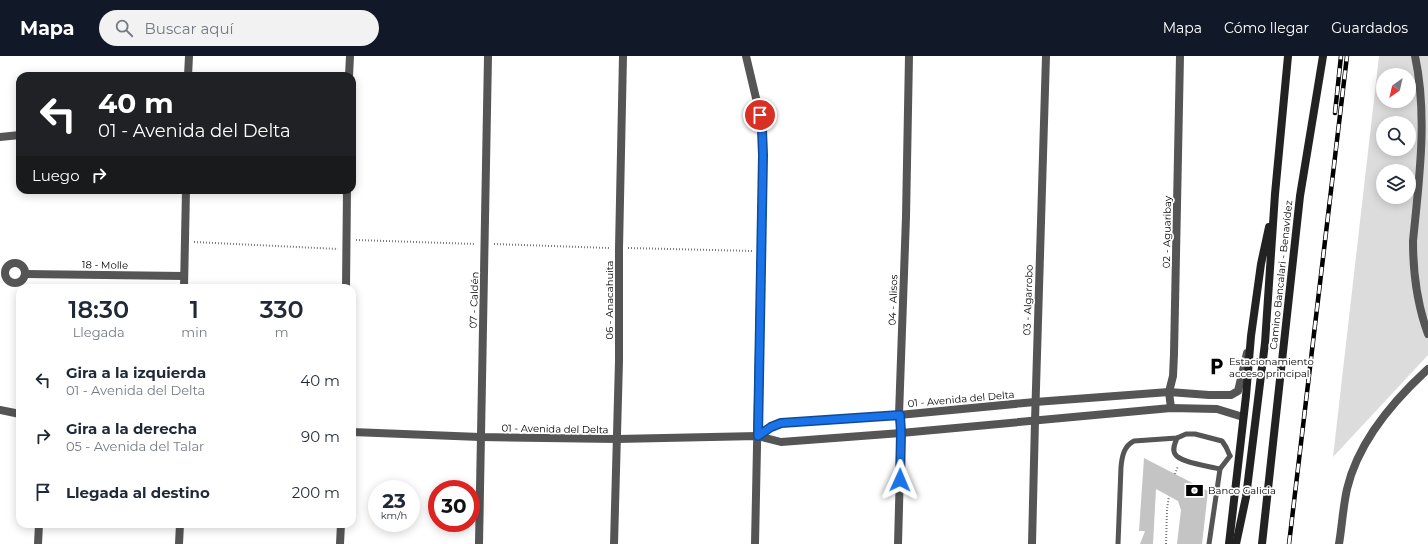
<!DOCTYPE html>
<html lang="es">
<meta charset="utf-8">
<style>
:root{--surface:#fff;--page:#f2f2f3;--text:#1f2937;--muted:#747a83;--accent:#111827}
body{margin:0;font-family:Montserrat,sans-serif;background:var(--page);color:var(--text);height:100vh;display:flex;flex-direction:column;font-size:15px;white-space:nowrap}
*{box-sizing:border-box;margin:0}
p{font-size:13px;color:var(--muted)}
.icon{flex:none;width:22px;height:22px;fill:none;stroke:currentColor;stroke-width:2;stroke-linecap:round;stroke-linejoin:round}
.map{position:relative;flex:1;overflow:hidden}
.details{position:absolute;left:16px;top:228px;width:340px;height:244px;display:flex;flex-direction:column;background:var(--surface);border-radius:12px;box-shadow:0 2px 10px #0003}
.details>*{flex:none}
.guide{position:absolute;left:16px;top:16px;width:340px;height:122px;border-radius:12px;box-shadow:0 2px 10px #0003;background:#202124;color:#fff;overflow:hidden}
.needle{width:26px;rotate:214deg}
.tools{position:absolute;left:1376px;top:12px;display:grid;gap:8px}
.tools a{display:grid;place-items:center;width:40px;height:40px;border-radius:50%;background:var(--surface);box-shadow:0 2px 10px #0003;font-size:20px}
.speed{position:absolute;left:368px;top:424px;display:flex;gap:8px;font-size:20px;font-weight:700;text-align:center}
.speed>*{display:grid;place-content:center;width:52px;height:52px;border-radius:50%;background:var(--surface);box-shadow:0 2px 10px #0003;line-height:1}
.speed small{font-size:10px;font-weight:400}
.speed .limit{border:6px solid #d22;background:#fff;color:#111}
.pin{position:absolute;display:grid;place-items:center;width:34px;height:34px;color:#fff;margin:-17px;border:2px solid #fff;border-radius:50%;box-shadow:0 1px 4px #0007}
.me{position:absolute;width:44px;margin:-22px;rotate:1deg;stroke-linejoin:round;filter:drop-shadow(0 0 3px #0008)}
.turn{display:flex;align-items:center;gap:14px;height:84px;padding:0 16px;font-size:18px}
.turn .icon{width:52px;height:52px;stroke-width:2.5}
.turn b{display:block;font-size:28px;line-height:34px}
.then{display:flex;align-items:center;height:38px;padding:0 16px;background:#0003;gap:8px;font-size:15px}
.eta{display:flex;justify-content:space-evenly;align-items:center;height:68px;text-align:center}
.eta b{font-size:24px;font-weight:600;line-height:28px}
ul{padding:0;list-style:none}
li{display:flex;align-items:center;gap:12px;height:56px;padding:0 16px}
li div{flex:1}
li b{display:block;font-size:15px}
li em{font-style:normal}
header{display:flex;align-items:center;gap:24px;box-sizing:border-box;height:56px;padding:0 20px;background:var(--accent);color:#fff}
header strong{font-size:19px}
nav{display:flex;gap:22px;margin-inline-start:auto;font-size:14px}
.search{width:280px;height:36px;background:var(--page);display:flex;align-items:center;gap:10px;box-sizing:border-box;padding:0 14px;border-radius:22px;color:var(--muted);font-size:15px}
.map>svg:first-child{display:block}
.green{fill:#dcdcdc;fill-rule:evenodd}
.building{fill:#c4c4c4}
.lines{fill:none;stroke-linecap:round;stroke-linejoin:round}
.path{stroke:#777;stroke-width:2;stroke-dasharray:1 2;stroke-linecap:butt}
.lane{stroke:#555;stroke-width:5}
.street{stroke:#555;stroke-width:8}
.secondary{stroke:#222;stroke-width:8}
.rail-casing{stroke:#000;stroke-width:4.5}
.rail{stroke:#fff;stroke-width:3;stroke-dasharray:9;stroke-linecap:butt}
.route-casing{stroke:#114b97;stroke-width:10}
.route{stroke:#1a73e8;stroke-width:7}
.labels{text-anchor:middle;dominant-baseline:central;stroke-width:3.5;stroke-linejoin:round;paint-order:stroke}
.street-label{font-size:10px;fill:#000;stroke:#fff}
.poi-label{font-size:10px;fill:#000;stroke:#fff;text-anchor:start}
</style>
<header>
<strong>Mapa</strong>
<div class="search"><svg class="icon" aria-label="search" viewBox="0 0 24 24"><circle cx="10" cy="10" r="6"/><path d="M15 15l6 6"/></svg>Buscar aquí</div>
<nav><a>Mapa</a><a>Cómo llegar</a><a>Guardados</a></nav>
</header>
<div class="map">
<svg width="1428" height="488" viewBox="0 0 1428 488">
<rect width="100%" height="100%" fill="#fff"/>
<path class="green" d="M1379,0h49v299l-95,102zM1383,19h26v26h-26zM1383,67h26v26h-26zM1383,115h26v26h-26z"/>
<path class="building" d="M1144,402l64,33 -6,53h-25l4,-34 -3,-9 -22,-12 -3,55h-13l5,-13h-6z"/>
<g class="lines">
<g class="path">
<path d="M356,184l119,4"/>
<path d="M194,186l144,7"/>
<path d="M494,188l115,4"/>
<path d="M628,192l125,3"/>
<path d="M1175,418l3,-8"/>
<path d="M1166,488l1,-35 2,-13"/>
</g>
<g class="lane">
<path d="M1177,382c-2,5 -5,11 -2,16 5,9 34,12 45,15"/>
<path d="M1118,488l3,-77c1,-11 3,-21 13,-26l43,-3 9,-4h9l27,7 4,6 4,9"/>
<path d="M1209,488l11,-75 10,-13"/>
</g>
<g class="street">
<path d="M746,0l14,59 2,15 1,25 -8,389"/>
<path d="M1415,0c13,60 4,124 -2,185 0,32 4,63 15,93"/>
<path d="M188,20l1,-20"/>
<path d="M349,20l1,-20"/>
<path d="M0,81l20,-2"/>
<circle cx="15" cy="217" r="10"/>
<path d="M25,218l159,2"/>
<path d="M184,232l2,-98"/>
<path d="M346,232l1,-98"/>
<path d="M1171,352l-2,-16 4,-16 1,-22 6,-298"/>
<path d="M0,354l20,4"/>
<path d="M352,376l128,5 137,2 141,-3 23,6 120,-9 270,-25 46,1 26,8"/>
<path d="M758,380l13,-9 10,-4 118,-8 136,-13 134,-10 40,3h22l7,-4 1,-4 8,-34"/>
<path d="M38,488l1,-20"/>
<path d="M179,488l1,-20"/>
<path d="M340,488l1,-20"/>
<path d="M479,488l9,-488"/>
<path d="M614,488l5,-183v-113l4,-192"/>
<path d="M898,488l3,-111 -2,-18 7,-198 3,-161"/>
<path d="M1032,488l3,-123 11,-365"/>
<path d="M1339,488c3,-18 4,-37 8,-55 11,-47 46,-88 81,-120"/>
</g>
<g class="secondary">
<path d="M1229,488l17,-148 5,-60 10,-72 8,-37"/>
<path d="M1236,488l10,-47 19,-154 10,-149 13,-138"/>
<path d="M1262,488l38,-348 23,-140"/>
</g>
<defs>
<g id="rail">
<path d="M1335,57l6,-57"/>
<path d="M1289,488l58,-488"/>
</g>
</defs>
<use href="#rail" class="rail-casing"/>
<use href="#rail" class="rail"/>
</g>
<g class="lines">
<defs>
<path id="route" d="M760,59l2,15 1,25 -5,281 13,-9 10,-4 119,-8 1,18 -1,47"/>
</defs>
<use href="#route" class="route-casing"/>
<use href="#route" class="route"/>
</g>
<defs>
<symbol id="parking-bare" viewBox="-9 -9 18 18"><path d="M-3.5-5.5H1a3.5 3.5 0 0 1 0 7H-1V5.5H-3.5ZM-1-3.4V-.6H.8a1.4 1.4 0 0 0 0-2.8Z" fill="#000" stroke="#fff" stroke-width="2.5" paint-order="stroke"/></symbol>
<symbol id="bank-bare" viewBox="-9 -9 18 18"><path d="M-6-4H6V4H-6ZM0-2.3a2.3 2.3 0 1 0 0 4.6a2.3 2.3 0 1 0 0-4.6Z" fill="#000" stroke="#fff" stroke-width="2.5" paint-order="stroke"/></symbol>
</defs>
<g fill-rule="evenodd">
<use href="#parking-bare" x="1204" y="298" width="25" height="25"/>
<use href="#bank-bare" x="1182" y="422" width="25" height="25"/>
</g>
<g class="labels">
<g class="street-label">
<text transform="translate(1167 176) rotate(-89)">02 - Aguaribay</text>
<text transform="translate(105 209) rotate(1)">18 - Molle</text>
<text transform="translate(1281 219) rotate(-84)">Camino Bancalari - Benavídez</text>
<text transform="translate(474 244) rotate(-88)">07 - Caldén</text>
<text transform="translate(609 244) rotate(-90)">06 - Anacahuita</text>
<text transform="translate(893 244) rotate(-88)">04 - Alisos</text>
<text transform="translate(1028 244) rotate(-88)">03 - Algarrobo</text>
<text transform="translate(961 343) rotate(-5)">01 - Avenida del Delta</text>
<text transform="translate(555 373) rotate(1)">01 - Avenida del Delta</text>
</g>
<g class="poi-label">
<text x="1229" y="305">Estacionamiento<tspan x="1229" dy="12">acceso principal</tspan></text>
<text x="1208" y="434">Banco Galicia</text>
</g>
</g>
</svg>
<div class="tools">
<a><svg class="needle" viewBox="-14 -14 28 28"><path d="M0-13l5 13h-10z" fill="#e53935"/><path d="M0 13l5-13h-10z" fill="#747a83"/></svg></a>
<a><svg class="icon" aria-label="search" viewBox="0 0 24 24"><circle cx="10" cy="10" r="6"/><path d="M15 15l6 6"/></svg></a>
<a><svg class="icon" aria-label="layers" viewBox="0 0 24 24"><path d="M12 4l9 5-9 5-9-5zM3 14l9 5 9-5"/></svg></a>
</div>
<div class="speed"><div>23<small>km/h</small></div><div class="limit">30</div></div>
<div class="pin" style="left:760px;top:59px;background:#d93025"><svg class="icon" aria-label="arrive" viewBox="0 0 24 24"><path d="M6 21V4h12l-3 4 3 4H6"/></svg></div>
<svg class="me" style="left:900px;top:424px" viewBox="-20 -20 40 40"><path d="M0-17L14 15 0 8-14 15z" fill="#1a73e8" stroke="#fff" stroke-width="4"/></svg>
<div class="guide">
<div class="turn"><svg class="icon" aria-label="left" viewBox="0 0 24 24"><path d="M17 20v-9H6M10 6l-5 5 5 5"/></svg><div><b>40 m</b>01 - Avenida del Delta</div></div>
<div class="then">Luego<svg class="icon" aria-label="right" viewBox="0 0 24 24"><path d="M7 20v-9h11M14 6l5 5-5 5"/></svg></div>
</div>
<section class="details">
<div class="eta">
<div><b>18:30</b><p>Llegada</p></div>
<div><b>1</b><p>min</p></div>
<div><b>330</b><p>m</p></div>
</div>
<ul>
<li><svg class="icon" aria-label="left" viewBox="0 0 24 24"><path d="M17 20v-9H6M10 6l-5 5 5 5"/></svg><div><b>Gira a la izquierda</b><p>01 - Avenida del Delta</p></div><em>40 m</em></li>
<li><svg class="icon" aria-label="right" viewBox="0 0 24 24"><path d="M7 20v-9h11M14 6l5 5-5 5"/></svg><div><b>Gira a la derecha</b><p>05 - Avenida del Talar</p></div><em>90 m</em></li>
<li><svg class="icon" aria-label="arrive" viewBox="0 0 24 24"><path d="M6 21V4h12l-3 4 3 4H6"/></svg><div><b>Llegada al destino</b></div><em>200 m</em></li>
</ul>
</section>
</div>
